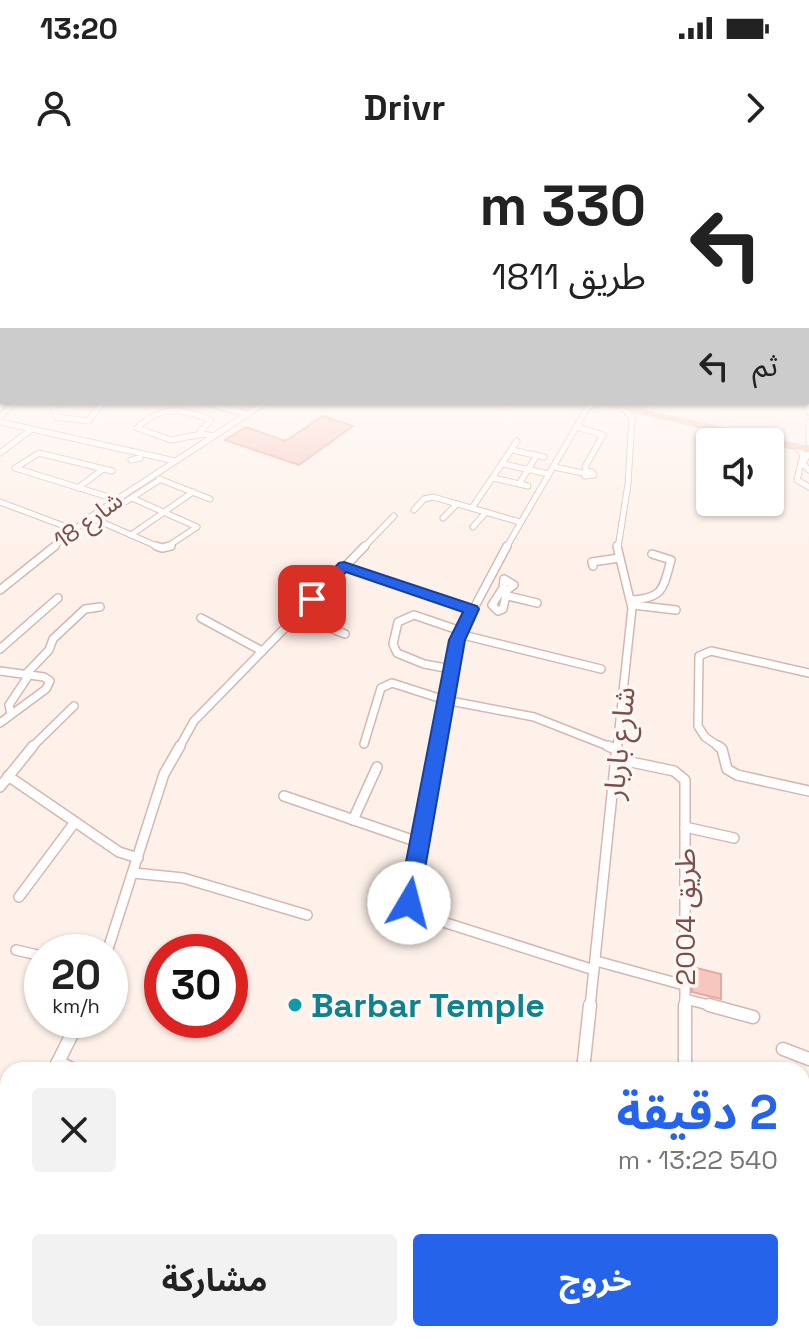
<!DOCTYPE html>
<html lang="ar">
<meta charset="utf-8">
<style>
:root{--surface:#fff;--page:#f2f2f2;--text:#222;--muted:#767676;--accent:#2563eb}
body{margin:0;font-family:"Space Grotesk","Noto Sans Arabic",sans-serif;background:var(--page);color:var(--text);direction:rtl;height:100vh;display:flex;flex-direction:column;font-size:30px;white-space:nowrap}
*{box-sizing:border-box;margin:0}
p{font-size:26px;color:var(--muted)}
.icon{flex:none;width:44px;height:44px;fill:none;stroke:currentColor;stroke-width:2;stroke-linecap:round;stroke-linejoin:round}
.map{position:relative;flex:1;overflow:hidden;direction:ltr}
.panel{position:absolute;left:0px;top:902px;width:810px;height:280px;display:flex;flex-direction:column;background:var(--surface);border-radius:24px 24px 0 0;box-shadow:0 2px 6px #0004;direction:rtl}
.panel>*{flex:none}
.banner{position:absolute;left:0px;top:0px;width:810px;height:244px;box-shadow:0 2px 6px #0004;direction:rtl;background:#fff;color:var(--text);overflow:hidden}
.fabs{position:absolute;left:696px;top:268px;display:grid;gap:16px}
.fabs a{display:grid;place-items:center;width:88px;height:88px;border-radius:8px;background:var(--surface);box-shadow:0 2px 6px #0004;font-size:40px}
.speed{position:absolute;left:24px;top:774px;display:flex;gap:16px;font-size:40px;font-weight:700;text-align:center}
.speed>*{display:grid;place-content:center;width:104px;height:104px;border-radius:50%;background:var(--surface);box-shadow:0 2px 6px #0004;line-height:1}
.speed small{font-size:20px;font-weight:400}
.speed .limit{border:12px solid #d22;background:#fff;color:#111}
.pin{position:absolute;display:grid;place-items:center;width:68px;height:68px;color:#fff;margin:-34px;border-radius:16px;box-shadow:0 4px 12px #0006}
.me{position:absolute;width:88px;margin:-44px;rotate:8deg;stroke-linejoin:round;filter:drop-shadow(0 0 6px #0008)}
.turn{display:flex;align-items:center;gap:28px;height:168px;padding:0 32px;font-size:36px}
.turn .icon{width:104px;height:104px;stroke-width:2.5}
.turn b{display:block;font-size:56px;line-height:68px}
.then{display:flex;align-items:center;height:76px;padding:0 32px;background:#0003;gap:16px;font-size:30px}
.round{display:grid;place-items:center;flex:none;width:84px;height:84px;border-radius:8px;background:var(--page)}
.summary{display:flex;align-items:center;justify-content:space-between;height:136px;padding:0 32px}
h1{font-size:48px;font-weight:700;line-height:60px;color:var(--accent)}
.button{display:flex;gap:16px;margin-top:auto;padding:16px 32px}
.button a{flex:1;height:92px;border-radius:8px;background:var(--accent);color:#fff;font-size:32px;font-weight:700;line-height:92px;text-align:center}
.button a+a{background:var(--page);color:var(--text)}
.status{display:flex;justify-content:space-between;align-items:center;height:56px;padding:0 40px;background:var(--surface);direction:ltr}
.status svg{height:22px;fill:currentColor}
header{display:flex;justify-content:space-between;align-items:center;height:104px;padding:0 32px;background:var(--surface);font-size:36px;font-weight:700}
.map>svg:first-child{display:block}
.building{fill:#f6c7bf;stroke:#eaa79e;stroke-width:2}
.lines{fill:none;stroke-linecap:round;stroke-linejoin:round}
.minor-far3-casing{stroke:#d5b7b1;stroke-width:7}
.minor-far2-casing{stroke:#d5b7b1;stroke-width:10}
.minor-far1-casing{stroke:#d5b7b1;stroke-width:12}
.minor-casing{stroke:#d5b7b1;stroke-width:15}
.major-casing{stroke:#dbcecc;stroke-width:3}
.minor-far3{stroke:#fff;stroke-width:5}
.minor-far2{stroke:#fff;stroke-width:7}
.minor-far1{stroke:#fff;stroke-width:9}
.minor{stroke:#fff;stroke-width:12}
.major{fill:#ffc3a1;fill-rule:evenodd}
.route{fill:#2563eb;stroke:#184099;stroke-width:2}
.culture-dot{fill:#0f9aa8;stroke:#fff7f3;stroke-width:3}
.labels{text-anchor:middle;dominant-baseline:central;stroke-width:7;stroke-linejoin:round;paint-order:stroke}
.far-street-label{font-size:24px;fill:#7d4f4a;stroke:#fff7f3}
.street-label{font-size:28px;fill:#7d4f4a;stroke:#fff7f3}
.near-culture-label{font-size:34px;font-weight:bold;fill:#0d838f;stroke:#fff7f3;text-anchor:start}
</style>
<div class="status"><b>13:20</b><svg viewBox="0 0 49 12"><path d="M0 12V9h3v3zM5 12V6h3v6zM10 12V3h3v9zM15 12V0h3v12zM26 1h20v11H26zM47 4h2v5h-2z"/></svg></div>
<header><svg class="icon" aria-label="forward" viewBox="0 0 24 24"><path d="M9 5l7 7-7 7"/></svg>Drivr<svg class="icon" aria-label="person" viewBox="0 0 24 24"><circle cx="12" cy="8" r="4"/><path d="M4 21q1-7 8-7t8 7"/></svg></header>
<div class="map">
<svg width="809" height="1182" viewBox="0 0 809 1182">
<rect width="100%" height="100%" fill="#fef1ea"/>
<g class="building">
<path d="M323,256l30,10 -54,39 -74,-25 21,-13 39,14z"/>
<path d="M692,807l29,7v25l-29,-7z"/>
</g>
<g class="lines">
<defs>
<g id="minor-far3">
<path d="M809,241v11"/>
<path d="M52,242l4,15 32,4 15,-19"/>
<path d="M204,242l44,12"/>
<path d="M650,249l2,-7"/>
<path d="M0,256l16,-14"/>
<path d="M0,262l175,39"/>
<path d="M809,262v21"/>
<path d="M577,267l26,8 -18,32 1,4"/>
<path d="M200,272l11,-12c-30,-12 -50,-15 -74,8l34,12 32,-6 11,2"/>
<path d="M797,287l6,7 -6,26 12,7"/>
<path d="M512,290l32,7"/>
<path d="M809,292l-6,12 6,6"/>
<path d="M0,293l32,-24"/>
<path d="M131,300l9,-2"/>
<path d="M503,304l46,10"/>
<path d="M554,307l29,6"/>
<path d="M112,311l-73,-18 -24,15 100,31"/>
<path d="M586,311l6,1 2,3 -9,1z"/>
<path d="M493,318l35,8"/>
<path d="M159,319l51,20"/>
<path d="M519,324l18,-29"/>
<path d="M78,328l25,-19"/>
<path d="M132,338l65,29 -32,21"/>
<path d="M0,342l64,24"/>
<path d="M472,348l45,-67"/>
<path d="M414,350l10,-11 9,-2 87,25"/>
<path d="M90,357l71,31"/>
<path d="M443,358l14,-14"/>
<path d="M97,360l64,-41"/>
<path d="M473,367l13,-15"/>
<path d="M131,375l62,-43"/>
<path d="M52,388l38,-31 176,-115"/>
<path d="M363,388l31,-32"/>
<path d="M506,388l82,-141 11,-4"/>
<path d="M618,388l10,-64 4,-67 -9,-9"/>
</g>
<g id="minor-far2">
<path d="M156,386l6,2 9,-2"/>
<path d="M593,406l-1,-4 27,-4"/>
<path d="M344,407l128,42"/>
<path d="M504,419l10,6 -7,5 -4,19 -5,2 -6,-6 11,-17z"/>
<path d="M0,430l55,-44"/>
<path d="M508,436l29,7"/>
<path d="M632,440c32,-2 31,-12 39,-40l-19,-6"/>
<path d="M633,445l43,5"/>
<path d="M297,455l48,19"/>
<path d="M201,458l61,33"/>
<path d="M459,474l142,35"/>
<path d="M0,489l58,-51"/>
<path d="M451,509l-27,-5 -27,-11 -4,-9 5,-22 16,-7 47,16"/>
<path d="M0,511l44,6 6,4 -4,8 -46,34"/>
<path d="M25,515l24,-25 4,-11 32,-30 15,-2"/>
<path d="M11,554l-2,-9 20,-30"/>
<path d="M364,584l17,-56 11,-5 53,17 89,17 79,31"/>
<path d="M31,588l43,-42"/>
<path d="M179,588l15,-27 171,-175"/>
<path d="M437,588l20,-108 50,-94"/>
<path d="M617,588l15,-140 -15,-62"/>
<path d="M721,588l-16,-11 -7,-11 1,-70 12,-5 98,22"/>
</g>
<g id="minor-far1">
<path d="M437,586l-29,153 4,10 9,6 173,55"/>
<path d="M608,586l10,4"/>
<path d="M718,586l4,3 5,20 10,6 72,16"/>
<path d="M617,599l57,12 11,9v227"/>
<path d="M8,616l111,76 19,6"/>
<path d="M0,627l33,-41"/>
<path d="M284,636l134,46"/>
<path d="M353,660l24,-53"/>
<path d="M685,667l49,11"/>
<path d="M134,713l49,5 124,37"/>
<path d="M19,737l56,-75"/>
<path d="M16,790l26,6"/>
<path d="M107,792l57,-178 16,-28"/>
<path d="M596,801l88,24"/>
<path d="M685,839l32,8"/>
<path d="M590,847l27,-261"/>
</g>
<g id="minor">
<path d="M685,845v65"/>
<path d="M709,845l44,12"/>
<path d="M783,889l26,10"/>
<path d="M58,902l16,8"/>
<path d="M54,910l25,-50"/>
<path d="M189,910h11"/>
<path d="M583,910l7,-65"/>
<path d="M0,1009l8,-14"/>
<path d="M0,1150l8,-9"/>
<path d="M0,1155l8,14"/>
<path d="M11,1174l5,8"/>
<path d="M714,1174l22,8"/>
<path d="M196,1182l4,-8"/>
<path d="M383,1182l1,-8"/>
<path d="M554,1182l1,-8"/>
</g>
<path id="major" d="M593,242h11l205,46v4z"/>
</defs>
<use href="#minor-far3" class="minor-far3-casing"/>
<use href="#minor-far2" class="minor-far2-casing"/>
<use href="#minor-far1" class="minor-far1-casing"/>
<use href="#minor" class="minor-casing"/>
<use href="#major" class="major-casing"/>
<use href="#minor-far3" class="minor-far3"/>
<use href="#minor-far2" class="minor-far2"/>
<use href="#minor-far1" class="minor-far1"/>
<use href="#minor" class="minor"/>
<use href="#major" class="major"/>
</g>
<linearGradient id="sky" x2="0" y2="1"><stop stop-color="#96cae7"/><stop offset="0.58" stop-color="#fff9f6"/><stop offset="1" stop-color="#fff9f6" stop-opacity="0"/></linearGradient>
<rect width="809" height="397" fill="url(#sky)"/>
<path class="route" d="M344,402l133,44 2,3 -14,31 -46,263 -3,6 -7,3 -8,-3 -3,-6 51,-263 14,-28 -117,-40 -28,30h-11v-6l32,-33z"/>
<circle class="culture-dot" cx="295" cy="845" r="8"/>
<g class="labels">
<g class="far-street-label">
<text transform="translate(88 360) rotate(-36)">شارع 18</text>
</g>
<g class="street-label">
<text transform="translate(619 583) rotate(-84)">شارع باربار</text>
<text transform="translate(685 757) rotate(-90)">طريق 2004</text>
</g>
<g class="near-culture-label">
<text x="311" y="845">Barbar Temple</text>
</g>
</g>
</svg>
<div class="fabs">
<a><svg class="icon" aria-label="sound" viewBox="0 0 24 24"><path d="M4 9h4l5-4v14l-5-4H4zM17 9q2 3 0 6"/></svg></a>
</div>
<div class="speed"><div>20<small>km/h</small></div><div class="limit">30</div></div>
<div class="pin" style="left:312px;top:439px;background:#d93025"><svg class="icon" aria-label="arrive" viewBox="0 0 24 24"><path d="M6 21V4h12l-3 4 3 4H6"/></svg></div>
<svg class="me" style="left:409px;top:743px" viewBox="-20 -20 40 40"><circle r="19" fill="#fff"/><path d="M0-13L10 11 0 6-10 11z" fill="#2563eb"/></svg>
<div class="banner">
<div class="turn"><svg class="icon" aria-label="left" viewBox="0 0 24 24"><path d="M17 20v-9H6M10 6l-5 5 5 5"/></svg><div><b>330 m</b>طريق 1811</div></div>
<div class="then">ثم<svg class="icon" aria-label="left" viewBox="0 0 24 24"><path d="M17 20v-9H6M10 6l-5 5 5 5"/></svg></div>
</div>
<section class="panel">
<div class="summary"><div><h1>2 دقيقة</h1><p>540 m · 13:22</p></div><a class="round"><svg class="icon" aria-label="close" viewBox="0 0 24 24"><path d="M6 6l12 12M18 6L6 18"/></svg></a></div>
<div class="button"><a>خروج</a><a>مشاركة</a></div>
</section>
</div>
